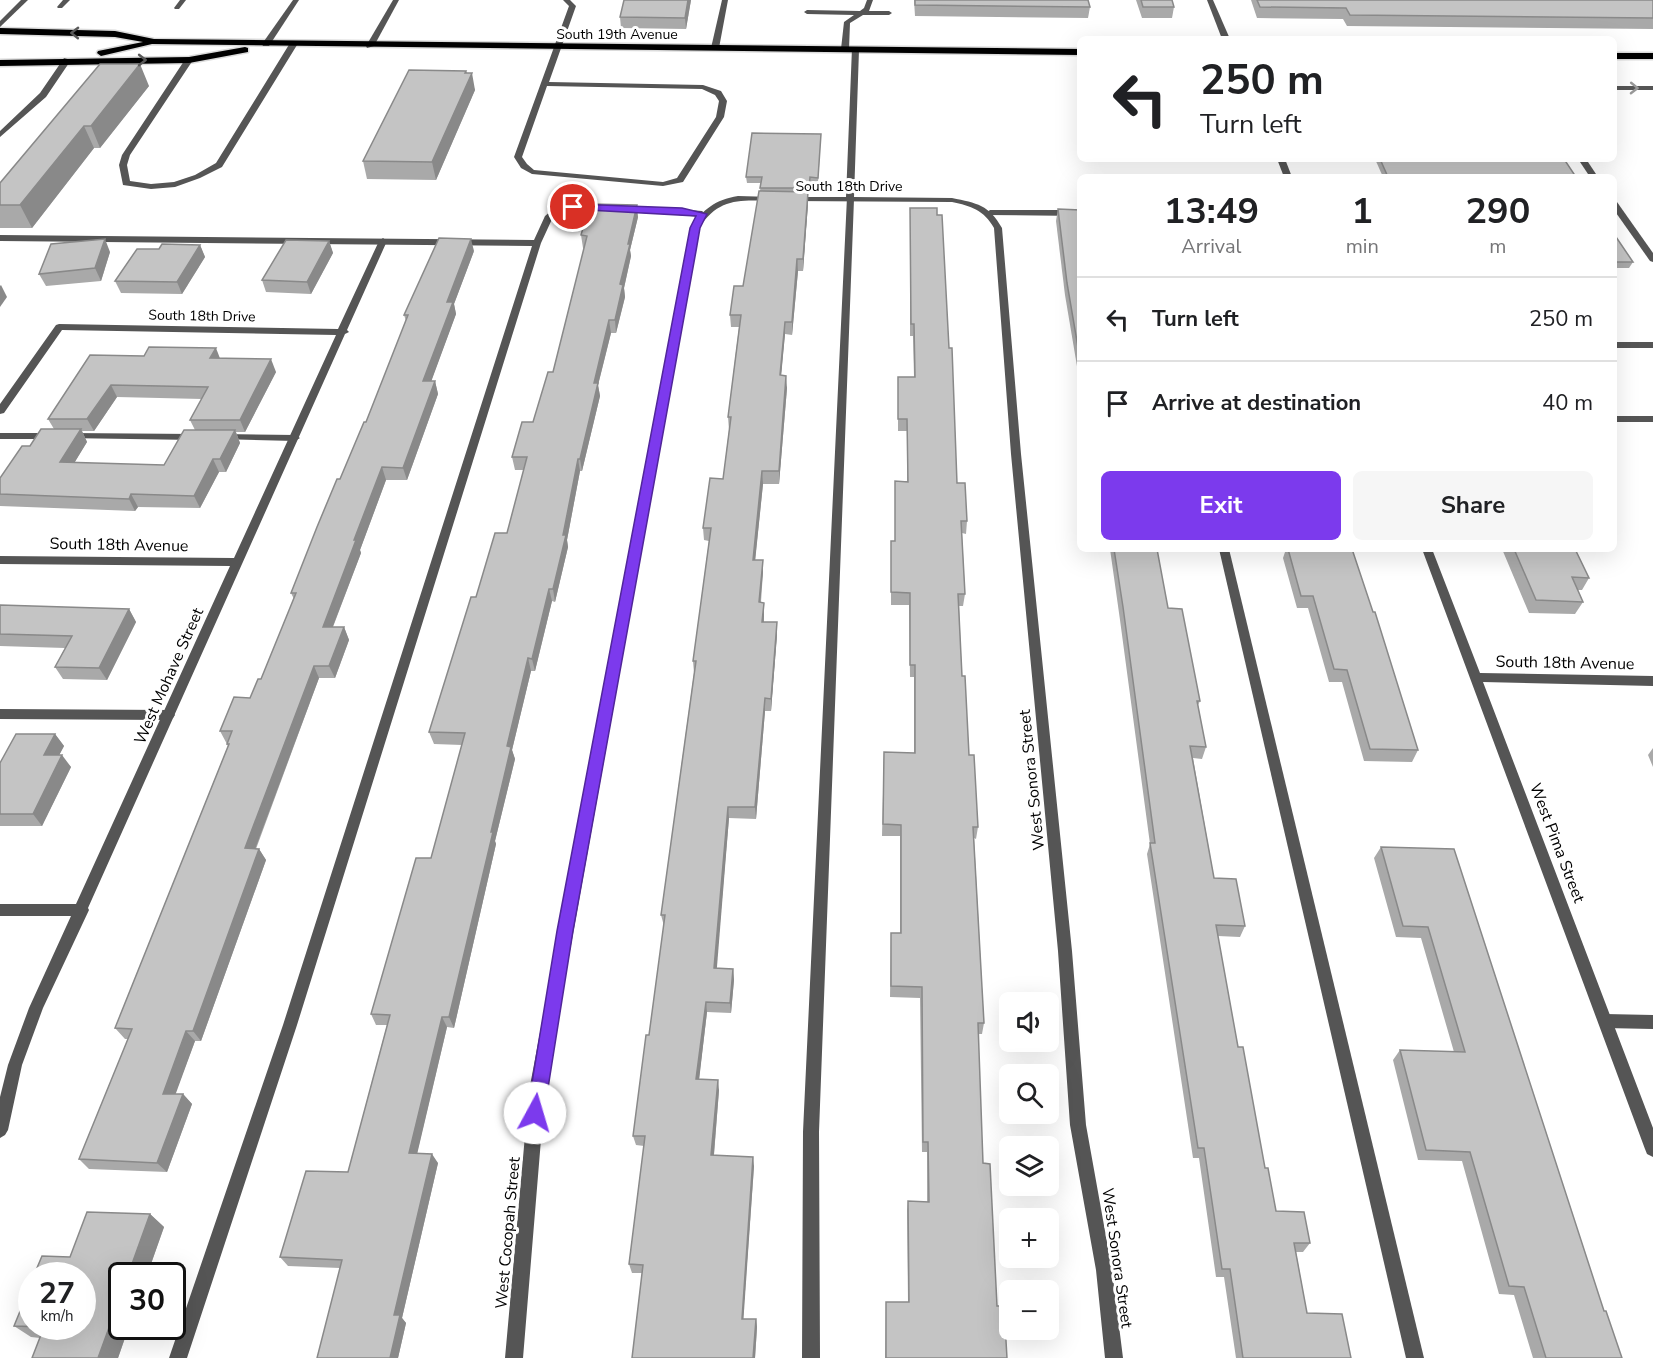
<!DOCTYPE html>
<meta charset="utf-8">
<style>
:root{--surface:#fff;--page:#f6f6f6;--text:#202124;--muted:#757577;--line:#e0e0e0;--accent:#7c3aed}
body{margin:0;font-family:"Nunito Sans",sans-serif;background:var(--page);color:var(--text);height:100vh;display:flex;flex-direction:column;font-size:22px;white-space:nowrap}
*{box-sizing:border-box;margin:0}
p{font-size:20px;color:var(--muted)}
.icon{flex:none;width:33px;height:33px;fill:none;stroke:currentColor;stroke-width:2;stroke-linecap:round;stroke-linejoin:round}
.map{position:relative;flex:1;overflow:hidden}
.side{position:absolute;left:1077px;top:174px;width:540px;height:378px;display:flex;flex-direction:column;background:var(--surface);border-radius:9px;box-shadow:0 6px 24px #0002}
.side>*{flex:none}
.banner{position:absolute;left:1077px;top:36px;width:540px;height:126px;border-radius:9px;box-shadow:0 6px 24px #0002;background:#fff;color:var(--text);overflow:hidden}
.controls{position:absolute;left:999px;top:992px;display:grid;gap:12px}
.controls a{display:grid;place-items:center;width:60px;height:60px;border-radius:9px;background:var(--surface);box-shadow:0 6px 24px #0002;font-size:30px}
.speed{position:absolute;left:18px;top:1262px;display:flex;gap:12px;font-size:30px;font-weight:700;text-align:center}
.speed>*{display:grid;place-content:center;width:78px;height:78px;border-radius:50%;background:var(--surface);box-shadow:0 6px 24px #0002;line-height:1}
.speed small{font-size:15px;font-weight:400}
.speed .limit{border:3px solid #111;border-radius:9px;background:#fff;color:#111}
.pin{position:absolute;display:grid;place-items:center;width:51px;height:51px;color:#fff;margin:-26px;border:3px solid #fff;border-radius:50%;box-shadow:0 2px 6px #0007}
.me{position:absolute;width:66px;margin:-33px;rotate:6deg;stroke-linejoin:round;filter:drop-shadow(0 0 4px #0008)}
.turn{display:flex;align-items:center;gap:21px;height:126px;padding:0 24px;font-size:27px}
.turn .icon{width:78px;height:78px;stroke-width:2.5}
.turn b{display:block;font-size:42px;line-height:51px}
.eta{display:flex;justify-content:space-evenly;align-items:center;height:102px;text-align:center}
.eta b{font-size:36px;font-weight:700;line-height:42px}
.primary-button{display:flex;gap:12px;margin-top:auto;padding:12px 24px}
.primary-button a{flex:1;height:69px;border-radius:9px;background:var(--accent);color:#fff;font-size:24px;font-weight:700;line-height:69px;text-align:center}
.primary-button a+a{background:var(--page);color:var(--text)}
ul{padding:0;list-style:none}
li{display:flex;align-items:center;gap:18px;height:84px;padding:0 24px;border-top:2px solid var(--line)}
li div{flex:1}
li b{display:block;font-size:22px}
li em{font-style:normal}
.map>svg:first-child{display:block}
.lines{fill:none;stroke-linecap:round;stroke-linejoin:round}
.primary-casing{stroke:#dbdbdb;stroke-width:3}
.lane{fill:#555;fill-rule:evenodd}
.street{fill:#555;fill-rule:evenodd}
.primary{fill:#000;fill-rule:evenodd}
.wall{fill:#a9a9a9;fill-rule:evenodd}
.shaded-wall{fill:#898989}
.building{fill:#c4c4c4;stroke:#898989;stroke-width:1.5}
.oneway{stroke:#595959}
.oneway2{stroke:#999}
.route{fill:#7c3aed;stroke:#51269a;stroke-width:1.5}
.labels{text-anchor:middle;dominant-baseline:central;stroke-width:6;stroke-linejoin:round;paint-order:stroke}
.far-street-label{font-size:14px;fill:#000;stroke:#fff}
.street-label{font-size:16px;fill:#000;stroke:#fff}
</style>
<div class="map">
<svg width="1653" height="1358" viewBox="0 0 1653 1358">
<rect width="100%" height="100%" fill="#fff"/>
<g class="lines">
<defs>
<g id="primary">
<path d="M0,28l115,3 39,8 926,10v6l-928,-11 -51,12 -4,-3 1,-2 45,-9 -28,-5 -115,-3z"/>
<path d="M245,47l3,1v4l-59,11 -189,3v-6l189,-3z"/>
<rect x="1614" y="53" width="39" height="6"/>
</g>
</defs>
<use href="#primary" class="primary-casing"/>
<g class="lane">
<path d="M63,0h7l-8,8h-4l-1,-1z"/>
<path d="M180,0h6l-7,9h-4l-1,-1z"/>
<path d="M293,0h6l-30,46h-6l-1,-2z"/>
<path d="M393,0h6l-25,46 -7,2 -1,-2z"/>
<path d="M563,0h7l6,6 -27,76 154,3 18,6 6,10 -3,16 -41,65 -20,4 -131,-12 -11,-6 -7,-11 55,-151zM547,86l155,3 13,6 4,6 -3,16 -39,61 -14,4 -129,-12 -7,-6 -5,-7z"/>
<path d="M722,0h6l-9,48 -4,2 -4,-2z"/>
<path d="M867,0h6l-4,11h20l3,2 -3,2h-26l-13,8 -1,26 -4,2 -4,-2 3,-27 10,-7 -47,-1 -3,-2 3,-2 53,1 4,-3z"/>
<path d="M290,43l7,2 -75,122 -22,11 -25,9 -24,2 -28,-4 -4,-20 3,-10 64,-97 7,2 -63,95 -3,10 3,16 21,3 23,-2 21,-7 21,-12z"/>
<path d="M64,58l7,2 -25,37 -46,40v-6l40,-38z"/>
<rect x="1614" y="86" width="39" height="4"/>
<path d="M1578,159h8l12,18h-8z"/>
<path d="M847,197l7,2 -35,933 1,226h-18l1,-226z"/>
<path d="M1614,202h3l36,51v9l-3,-1 -36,-51z"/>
<path d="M604,204l3,1v4l-45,1 -9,7 -12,26 -244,782 -110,333h-18l114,-333 249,-779 -532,-5v-6l534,5 11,-24 12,-10z"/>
<path d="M622,205l80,6 4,3 -4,3 -83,-7 -1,-2z"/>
<path d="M990,210h90v6l-93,-1 -1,-2z"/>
<rect x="1614" y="342" width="39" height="6"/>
<rect x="1614" y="416" width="39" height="6"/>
<path d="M0,433h51l5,3 -5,3h-51z"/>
<path d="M69,433l126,1 5,3 -5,3 -130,-2v-4z"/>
<path d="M222,434l73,1 5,3 -5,3 -77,-2 -1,-2z"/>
<path d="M1219,549h10l195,809h-18z"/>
<path d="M0,709l169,1 4,2 2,3 -2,3 -4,2 -169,-1z"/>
<path d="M1605,1014l48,1v14l-48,-1 -5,-2 -2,-5 2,-5z"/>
</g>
<g class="street">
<path d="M21,0h7l-28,27v-6z"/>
<path d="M1207,0h6l17,39h-8z"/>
<path d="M852,48l7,2 -5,147 98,1c25,5 37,7 50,30l19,226 51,497 14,174 26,145 11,88h-18l-9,-88 -26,-145 -12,-174 -47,-497 -17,-226c-10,-18 -23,-22 -42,-26l-161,-1 -1,-2 4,-2h52z"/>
<path d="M1277,159h8l7,18h-8z"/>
<path d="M738,196l36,1 4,2 -4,2c-33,-1 -55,-4 -75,27l-154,863 -22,267h-18l24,-267 162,-863c12,-19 24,-28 47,-32z"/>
<path d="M383,238l4,3 -40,89 2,2 -4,2 -257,574 1,2 -46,98 -21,57 -14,65 -3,5 -5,3v-41l8,-32 21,-57 42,-92h-71v-12h76l154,-338 -230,-2v-8l234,2 102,-223 -274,-5 -58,83 -4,1v-10l56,-79 3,-1 279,5 41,-88z"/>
<path d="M1422,549h10l48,124 173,3v10l-170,-4 170,446v29l-6,-3 -2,-5z"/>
</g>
<use href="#primary" class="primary"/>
</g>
<g class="wall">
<path d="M691,0l-5,29 -65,-1 -1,-11z"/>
<path d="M914,0h174l2,7 -2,11 -173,-2z"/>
<path d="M1136,0h36l2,7 -2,11h-30z"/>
<path d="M1251,0h402v29l-306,-3 -4,-7 -86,-1z"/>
<path d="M100,64l49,22 -49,62h-6l-62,80h-32v-45z"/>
<path d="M466,71l9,19 -39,90 -69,-1 -4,-18z"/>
<path d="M821,134l-3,50 -8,-1 -1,11h-1v10l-5,67h-5l-6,64 -7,-1 -4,41 6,13 -8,96h-16l-8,76 8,12 -2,30 3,1v19h13v13l-6,76h-6l-9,108 -27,-1 -13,150 17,1 1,11 -3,33 -24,-1 -8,67 20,11 -5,65 40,11 -11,153h13l1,8 -2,31h-123l10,-85h-10l-3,-9 15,-118 -8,-1 -3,-9 16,-101 15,-109 -3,-11 33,-242 -1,-12 16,-120 -5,-1 -1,-12 20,-49 6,-49 -1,-13 11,-90h-8l-1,-12 13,-29 17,-95 1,-8h-14l-1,-6z"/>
<path d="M1375,159h189l12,18h-193z"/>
<path d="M910,208l47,275 10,38 -1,13 -4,-1 3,61 -2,12h-4l3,70 7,79 9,72 -2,12 -2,-1 10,185 -2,11h-4l5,129 14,143 10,52h-122l1,-56h22l-1,-92 1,-9 19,1v-50h-5l-2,-154 -30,-1 1,-64h9v-97h-18l2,-84 30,1v-76h-4l-1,-72h-18v-64h4v-60h12v-50h-9v-54h16l-1,-41h-3z"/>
<path d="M1058,209l22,1v174l-15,-89 -9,-74z"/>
<path d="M638,217l-8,33 1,6 -7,32 1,9 -9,36h-5l-13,52 2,11 -18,75h-2l-13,69 1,7 -13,55 -3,-1 -17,70h-4l-19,79 3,9 -20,82 1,3 -42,184 -7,-1 -30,126 21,10 -36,155 4,5 -8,35h-81l23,-90 -52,-2 -8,-9 68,-85 39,-147h-11l-5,-11 60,-156 31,-113 -28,-1 -5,-12 47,-135 31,-64 17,-63h-9l-3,-13 21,-35 20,-50 31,-124h-1l-2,-13z"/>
<path d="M1614,234l19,28 -4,6h-15z"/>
<path d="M329,241l4,12 -22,41 -45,-2 -4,-12z"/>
<path d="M200,245l5,12 -23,37 -61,-1 -6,-12 44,-32z"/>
<path d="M474,251l-20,53 2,10 -25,67h4l3,13 -31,86h-21l-26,70 1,3 -28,74h11l5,13 -14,38h-16l-63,171h3l7,11 -65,181h-6l-20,53h8l9,10 -25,68 -78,-3 -10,-10 49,-120h-3l-10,-11 113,-282 -8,-15 30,-33 11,-19 33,-80 -3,-6 49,-114 26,-57 40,-101 -2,-6z"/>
<path d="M110,252l-9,29 -55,5 -7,-12z"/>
<path d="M90,355l130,3 56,14 -31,60h-9l4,11 -14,29h-7l-19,36 -62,-1 -3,4 -135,-5v-28l54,-49 -6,-10zM117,397l85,2 -12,21 5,10 -31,35 -90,-2 13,-21 -5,-11h12z"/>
<path d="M1110,549h47l11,59 32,93 -2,4 8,42 -4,12 -9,-1 21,120 31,48 -5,11 -22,-1 20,111 27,121 11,43 34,32 -7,9h-7l11,61 44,45h-115l-12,-81h-8l-17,-119h-6l-46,-304 3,-10 -30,-224z"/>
<path d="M1286,549h66l66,201 -6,12 -48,-1 -22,-79h-13l-21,-74h-11l-14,-50z"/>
<path d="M1502,549h73l14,29 -7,12h-4l5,12 -8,12 -46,-1z"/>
<path d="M0,605l129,4 7,13 -29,58 -44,-1 -8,-12 10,-19 -65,-2z"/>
<path d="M55,734l9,12 -5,9 12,12 -29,59h-42v-63z"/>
<path d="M1653,748v19l-5,-12z"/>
<path d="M1381,847l73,2 150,462 18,47h-89l-19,-63 -15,-1 -37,-133 -44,-1 -25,-100 7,-10 54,2 -33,-114 -25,-1 -22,-79z"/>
<path d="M150,1214l14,13 -46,131h-86l8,-20 -9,-1 -17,-11 56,-69z"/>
</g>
<g class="shaded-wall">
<path d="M688,0h3l-5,29 -1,-11z"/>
<path d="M140,64l9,22 -49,62 -9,-22z"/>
<path d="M466,71l2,9 4,-7 3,17 -39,90 -4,-18z"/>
<path d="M84,126l10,22 -62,80 -12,-23z"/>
<path d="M808,192v12l-5,67v-12z"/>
<path d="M637,205l1,12 -8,33 1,6 -7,32 1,9 -9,36 -1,-13 5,-36 8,-40z"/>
<path d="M105,239l5,13 -9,29 -6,-13z"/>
<path d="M471,239l3,12 -20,53 2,10 -29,79 -4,-12 24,-79z"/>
<path d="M329,241l4,12 -22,41 -4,-12z"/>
<path d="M200,245l5,12 -23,37 -5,-12z"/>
<path d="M797,259l1,12 -6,64v-13z"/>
<path d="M1,285l6,12 -7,10v-21z"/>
<path d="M609,320l2,13 -13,52 2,11 -18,75 -2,-12 14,-76z"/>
<path d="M785,322v12l-5,54v-13z"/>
<path d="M216,348l5,13 -11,-3z"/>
<path d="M271,359l5,13 -31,60 -5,-12z"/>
<path d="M786,376l1,12 -8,96v-13z"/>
<path d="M435,381l3,13 -31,86 -4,-12z"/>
<path d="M111,385l6,12 -23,34 -7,-12z"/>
<path d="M81,429l6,13 -20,33 -7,-13z"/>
<path d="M235,430l5,13 -14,29 -6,-13z"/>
<path d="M213,459l6,13 -19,36 -6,-12z"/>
<path d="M578,459l2,12 -13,69 1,7 -13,55 -2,-13z"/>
<path d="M382,467l4,13 -26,70 1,3 -33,86 -5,-12 31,-87z"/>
<path d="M762,471l1,13 -9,88 -1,-12z"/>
<path d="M131,494l7,13 -3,4 -6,-12z"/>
<path d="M763,560v12l-4,43v-13z"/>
<path d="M549,589l3,12 -17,70 -3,-12z"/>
<path d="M764,603v12l-1,19 -1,-12z"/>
<path d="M129,609l7,13 -29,58 -8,-12z"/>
<path d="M777,622v13l-6,76v-12z"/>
<path d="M344,627l5,13 -14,38 -6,-12z"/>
<path d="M528,658l3,13 -19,79 3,9 -20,82 1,3 -42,184 -5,-11 42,-185 16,-86z"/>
<path d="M314,666l5,12 -68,182 -6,-12z"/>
<path d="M765,698v13l-9,108 -1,-12z"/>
<path d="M55,734l9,12 -11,21 -9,-12z"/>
<path d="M62,755l9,12 -29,59 -9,-12z"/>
<path d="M728,807l1,11 -13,161 -2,-11z"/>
<path d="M259,849l7,11 -65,181 -8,-10z"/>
<path d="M733,969l1,11 -3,33 -1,-10z"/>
<path d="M706,1002l1,10 -9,77 -2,-10z"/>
<path d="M442,1017l5,10 -32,136 -6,-10z"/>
<path d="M186,1031l9,10 -23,63 -9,-10z"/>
<path d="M718,1080l1,10 -6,75 -2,-10z"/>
<path d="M183,1094l9,10 -25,68 -10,-9z"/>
<path d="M432,1154l6,9 -36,155 4,5 -8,35h-8l4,-43z"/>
<path d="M753,1157l1,9 -11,160 -1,-7z"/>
<path d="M150,1214l14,13 -17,48h-19z"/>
<path d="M122,1292v34h7l-11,32h-20z"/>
<path d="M756,1319l1,8 -2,31h-2z"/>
</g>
<g class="building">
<path d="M624,0h64l-3,18 -65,-1z"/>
<path d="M915,0h173l2,7 -175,-2z"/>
<path d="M1141,0h31l2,7h-31z"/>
<path d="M1257,0h396v18l-303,-3 -4,-7 -86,-1z"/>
<path d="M100,64h40l-49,62h-7l-64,79h-20v-22z"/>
<path d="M409,70l57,1 -1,2h7l-40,89 -69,-1z"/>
<path d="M752,133l69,1 -3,44 -8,-1 -1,11h-49l2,-11h-16z"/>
<path d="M1380,159h184l12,18h-188z"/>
<path d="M759,191l49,1 -5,67h-6l-5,63h-7l-5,53 6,1 -7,95h-17l-9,89h10l-4,42 5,1 -2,19h15l-6,77 -6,-1 -10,109h-27l-14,161 19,1 -3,34 -24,-1 -10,77 22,1 -7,75 42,2 -11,162h14l-3,39h-121l11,-93 -14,-1 16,-128h-12l13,-101h3l16,-120h-4l35,-254h-3l18,-133h-8l7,-50 13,1 8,-62h-3l13,-102h-11l4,-29h9z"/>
<path d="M590,204l47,1 -9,39h2l-10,40 3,1 -8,35h-6l-15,63h4l-18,76h-2l-15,76h3l-13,54h-4l-17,70 -4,-1 -21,88 4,1 -20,85h2l-44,185h-7l-33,136 23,1 -38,161h6l-10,43h-73l25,-98 -62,-3 26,-86 42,1 42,-157 -19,-1 45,-156h15l34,-125 -36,-1 42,-135h5l19,-64h12l20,-76h-15l10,-35h11l15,-50h5l34,-136 -6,-1z"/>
<path d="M910,208h27v7h5l7,133h3l5,135h8l2,38h-6l4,73h-7l4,82h3l4,79h5l4,72h-5l11,196h-6l5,140 7,1 7,142h7l3,52h-121v-56h23l-1,-101 21,1 -1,-60h-5l-1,-155 -31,-1v-53h10v-108l-18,-1 1,-72 31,1v-88h-5v-72l-19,-1v-51h4v-60l13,1 -1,-63h-9v-42h17l-1,-53h-3z"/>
<path d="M1058,209l22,1v149l-13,-76z"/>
<path d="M1614,234l19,28h-19z"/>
<path d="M439,238l32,1 -24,63h6l-30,79h12l-32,87 -21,-1 -28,73h2l-33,87h21l-15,39h-15l-69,182 14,1 -66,182h-7l-23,63h20l-26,69 -78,-4 53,-130 -17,-1 114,-284h-2l5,-13h-12l14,-34 16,1 8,-19h3l35,-86h-5l26,-66 20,-48h3l24,-57h2l42,-107h-4z"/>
<path d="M105,239l-10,29 -56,6 12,-30z"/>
<path d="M286,240l43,1 -22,41 -45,-2z"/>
<path d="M162,244l38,1 -23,37 -62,-1 22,-32h22z"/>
<path d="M149,347l67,1 -6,10 61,1 -31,61h-50l18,-33 -97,-2 -24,34h-39l42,-64 54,1z"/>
<path d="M41,429h40l-21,33 104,3 20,-35h51l-15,29h-7l-19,37 -63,-2 -2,5 -129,-5v-16l22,-32h8z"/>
<path d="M1114,549h43l11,59 14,1 18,92h-3l9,46 -16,-1 24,132 22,1 9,47 -29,-1 22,122h5l22,121h3l8,43 28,1 6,31h-16l13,70 35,1 9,44h-108l-13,-89h-8l-18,-121h-6l-48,-305h5l-32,-236z"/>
<path d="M1288,549h64l21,63h2l43,138 -48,-1 -23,-79 -13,-1 -21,-73h-12z"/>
<path d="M1514,549h61l14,29 -17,-1 11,25 -47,-2z"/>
<path d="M0,605l129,4 -30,59 -44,-1 17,-31 -72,-2z"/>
<path d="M16,734h39l-11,21h18l-29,59h-33v-51z"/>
<path d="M1381,847l73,2 150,462h2l16,47h-76l-22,-71 -15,-1 -39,-134 -44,-2 -26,-100 65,2 -37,-125 -25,-1z"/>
<path d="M87,1212l63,2 -22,61h-6v17l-24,66h-66l12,-31 -30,-1 18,-44v44h50v-51h-48l8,-19 28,1z"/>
</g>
<defs><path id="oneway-chevron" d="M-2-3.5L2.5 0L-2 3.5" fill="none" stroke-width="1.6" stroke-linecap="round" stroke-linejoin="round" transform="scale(1.5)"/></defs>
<g class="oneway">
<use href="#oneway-chevron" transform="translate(75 33) rotate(-179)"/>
<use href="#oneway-chevron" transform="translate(142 60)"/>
</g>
<use class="oneway2" href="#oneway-chevron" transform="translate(1634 88) rotate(1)"/>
<path class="route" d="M573,204l109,4 25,6 -7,14 -4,23 -123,680 -29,182 -2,6 -7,3 -6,-3 -2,-6 30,-182 133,-703 6,-12 -126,-7v-4z"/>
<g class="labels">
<g class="far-street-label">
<text x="617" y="34">South 19th Avenue</text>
<text x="849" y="186">South 18th Drive</text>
<text transform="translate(202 316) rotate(1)">South 18th Drive</text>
</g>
<g class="street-label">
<text transform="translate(119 545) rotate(1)">South 18th Avenue</text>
<text transform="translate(1565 663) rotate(1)">South 18th Avenue</text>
<text transform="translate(169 676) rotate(-66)">West Mohave Street</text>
<text transform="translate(1032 780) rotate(-96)">West Sonora Street</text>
<text transform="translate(1557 843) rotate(69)">West Pima Street</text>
<text transform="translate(508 1233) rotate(-85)">West Cocopah Street</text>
<text transform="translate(1117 1258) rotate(82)">West Sonora Street</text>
</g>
</g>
</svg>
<div class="controls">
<a><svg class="icon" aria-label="sound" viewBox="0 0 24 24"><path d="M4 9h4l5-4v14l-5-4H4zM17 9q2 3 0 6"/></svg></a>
<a><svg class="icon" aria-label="search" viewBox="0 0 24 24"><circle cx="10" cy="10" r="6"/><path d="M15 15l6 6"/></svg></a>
<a><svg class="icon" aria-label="layers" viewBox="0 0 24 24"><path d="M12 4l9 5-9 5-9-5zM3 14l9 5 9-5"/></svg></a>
<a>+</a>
<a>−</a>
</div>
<div class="speed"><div>27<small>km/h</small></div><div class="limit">30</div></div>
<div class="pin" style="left:573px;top:207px;background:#d93025"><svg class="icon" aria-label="arrive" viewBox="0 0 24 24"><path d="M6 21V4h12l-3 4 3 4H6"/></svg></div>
<svg class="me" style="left:535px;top:1113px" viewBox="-20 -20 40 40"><circle r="19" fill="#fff"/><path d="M0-13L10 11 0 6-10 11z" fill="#7c3aed"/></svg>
<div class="banner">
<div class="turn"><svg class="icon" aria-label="left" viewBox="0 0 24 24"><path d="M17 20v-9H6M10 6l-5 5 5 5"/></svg><div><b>250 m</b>Turn left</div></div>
</div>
<section class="side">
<div class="eta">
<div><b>13:49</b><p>Arrival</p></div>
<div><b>1</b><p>min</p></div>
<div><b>290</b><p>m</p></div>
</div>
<ul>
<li><svg class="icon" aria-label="left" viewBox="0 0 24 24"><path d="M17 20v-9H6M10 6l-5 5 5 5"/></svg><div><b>Turn left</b></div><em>250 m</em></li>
<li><svg class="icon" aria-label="arrive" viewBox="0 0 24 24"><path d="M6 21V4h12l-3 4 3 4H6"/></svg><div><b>Arrive at destination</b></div><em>40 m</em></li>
</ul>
<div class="primary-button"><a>Exit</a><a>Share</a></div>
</section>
</div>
